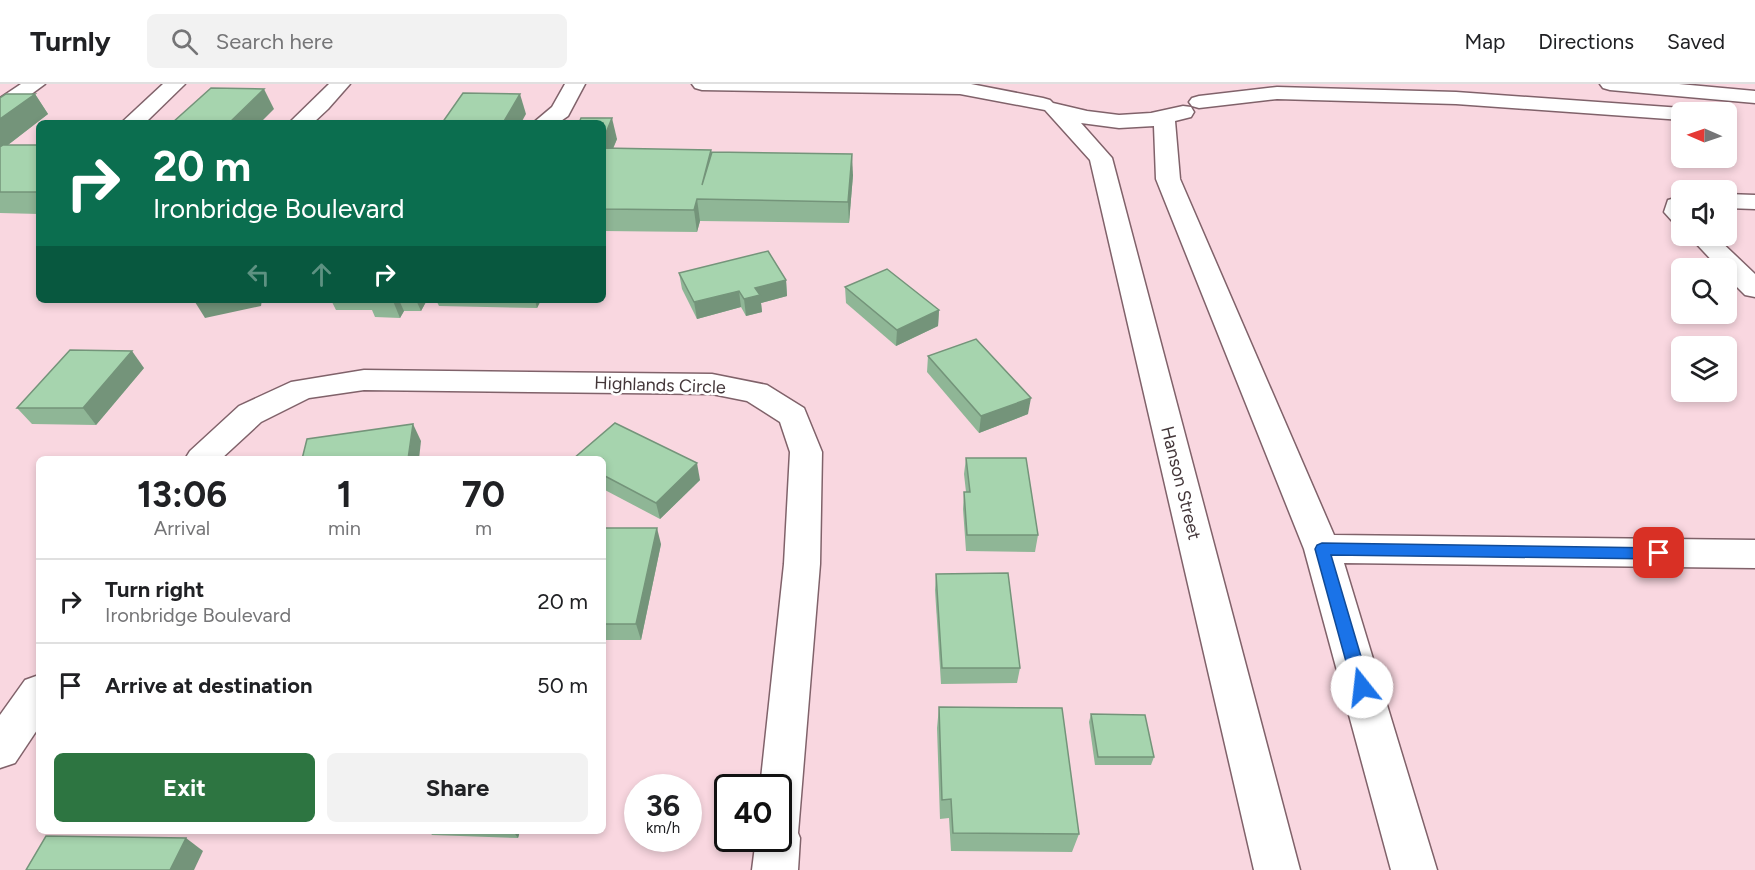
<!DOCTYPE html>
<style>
:root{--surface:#fff;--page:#f2f2f2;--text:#202124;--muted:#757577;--line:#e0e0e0;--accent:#2d7541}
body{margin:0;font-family:Figtree,sans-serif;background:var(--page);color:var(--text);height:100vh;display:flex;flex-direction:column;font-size:22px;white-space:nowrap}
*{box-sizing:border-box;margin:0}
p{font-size:20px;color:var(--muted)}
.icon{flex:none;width:33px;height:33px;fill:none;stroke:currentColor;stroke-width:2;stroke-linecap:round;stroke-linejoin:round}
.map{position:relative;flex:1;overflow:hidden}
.sheet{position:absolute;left:36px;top:372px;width:570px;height:378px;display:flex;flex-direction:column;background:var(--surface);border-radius:9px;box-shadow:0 3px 9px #0003}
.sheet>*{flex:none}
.banner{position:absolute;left:36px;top:36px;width:570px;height:183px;border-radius:9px;box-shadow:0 3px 9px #0003;background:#0b6e4f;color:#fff;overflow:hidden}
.needle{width:39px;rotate:272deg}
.tools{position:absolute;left:1671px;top:18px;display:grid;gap:12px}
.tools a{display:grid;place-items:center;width:66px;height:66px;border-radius:9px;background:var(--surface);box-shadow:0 3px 9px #0003;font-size:30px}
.speed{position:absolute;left:624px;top:690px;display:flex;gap:12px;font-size:30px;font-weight:700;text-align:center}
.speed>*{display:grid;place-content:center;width:78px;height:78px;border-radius:50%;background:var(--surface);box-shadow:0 3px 9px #0003;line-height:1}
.speed small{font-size:15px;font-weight:400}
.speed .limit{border:3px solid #111;border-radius:9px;background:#fff;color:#111}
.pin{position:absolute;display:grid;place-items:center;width:51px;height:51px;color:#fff;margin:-26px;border-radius:12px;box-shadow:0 3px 9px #0006}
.me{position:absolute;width:66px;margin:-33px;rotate:344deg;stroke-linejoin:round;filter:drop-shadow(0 0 4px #0008)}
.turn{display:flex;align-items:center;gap:21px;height:126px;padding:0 18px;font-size:27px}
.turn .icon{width:78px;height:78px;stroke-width:2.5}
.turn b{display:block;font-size:42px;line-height:51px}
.lanes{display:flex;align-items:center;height:57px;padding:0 18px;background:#0003;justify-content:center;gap:30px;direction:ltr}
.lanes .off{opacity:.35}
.eta{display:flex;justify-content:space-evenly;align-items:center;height:102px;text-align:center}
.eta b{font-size:36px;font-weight:700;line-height:42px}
.primary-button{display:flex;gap:12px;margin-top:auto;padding:12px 18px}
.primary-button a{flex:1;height:69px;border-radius:9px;background:var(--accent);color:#fff;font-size:24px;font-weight:700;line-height:69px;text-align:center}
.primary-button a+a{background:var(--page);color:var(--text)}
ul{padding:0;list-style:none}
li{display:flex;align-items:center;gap:18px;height:84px;padding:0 18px;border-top:2px solid var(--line)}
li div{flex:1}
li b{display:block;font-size:22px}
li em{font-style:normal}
header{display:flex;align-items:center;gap:36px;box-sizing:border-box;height:84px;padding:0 30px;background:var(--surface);border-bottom:2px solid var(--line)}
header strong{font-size:28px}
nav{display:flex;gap:33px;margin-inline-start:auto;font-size:21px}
.search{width:420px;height:54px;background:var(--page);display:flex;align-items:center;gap:15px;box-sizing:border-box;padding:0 21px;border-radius:9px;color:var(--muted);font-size:22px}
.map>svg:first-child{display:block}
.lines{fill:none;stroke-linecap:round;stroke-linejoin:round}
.minor-casing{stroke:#80626a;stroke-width:3}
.minor{fill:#fff;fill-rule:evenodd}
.wall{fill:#8fb696}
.shaded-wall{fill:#74947a}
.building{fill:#a6d4ae;stroke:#74947a;stroke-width:1.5}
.route{fill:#1a73e8;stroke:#114b97;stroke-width:1.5}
.labels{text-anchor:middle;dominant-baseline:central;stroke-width:5;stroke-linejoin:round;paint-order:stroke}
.street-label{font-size:18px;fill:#433639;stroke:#fff}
</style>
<header>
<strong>Turnly</strong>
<div class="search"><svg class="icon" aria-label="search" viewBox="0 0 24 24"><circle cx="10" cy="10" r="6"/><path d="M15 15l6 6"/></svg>Search here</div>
<nav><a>Map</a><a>Directions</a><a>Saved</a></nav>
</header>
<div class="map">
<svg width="1755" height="786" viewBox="0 0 1755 786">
<rect width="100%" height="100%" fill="#f9d7e0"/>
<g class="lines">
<defs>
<g id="minor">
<path d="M21,0h24l-38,28 -7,2v-16z"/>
<path d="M163,0h22l-40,39h-24z"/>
<path d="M329,0h21l-22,25 -15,14h-24z"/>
<path d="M565,0h20l-17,32 -10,7h-25l19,-16z"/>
<path d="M692,0h279l72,14 7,2 3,3 34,8 32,4 32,-2 32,-7 8,1 3,5 -3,5 -16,4 5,58 154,356 421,5v28l-411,-5 93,307h-46l-87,-321 -148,-370 -2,-53 -35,2 -38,-5 31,35 188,712h-46l-164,-710 -45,-50 -85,-16 -258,-4 -7,-2z"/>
<path d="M1600,0h79l76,7v12l-145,-13 -7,-2z"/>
<path d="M1277,3l179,5 226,16 10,4h-10v8l-226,-16 -179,-5 -78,9 -7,-2 -3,-4 3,-4 7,-2z"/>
<path d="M1726,110l29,1v14l-29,-1z"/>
<path d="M1682,112v28l-9,-2 -9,-10 4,-12z"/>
<path d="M1689,152h26l40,38v23l-10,-2 -19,-19v-8h-7z"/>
<path d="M364,286l348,4 55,11 37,23 18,44 -2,112 -22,269 2,5 -2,32h-46l4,-32h22v-50h-18l24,-224 6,-112 -10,-30 -33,-21 -35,-7 -348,-4 -55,8 -48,24 -40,37h-36l5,-8 49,-45 52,-24z"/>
<path d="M39,591v52l-24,36 -15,5v-53l25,-35z"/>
</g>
</defs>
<use href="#minor" class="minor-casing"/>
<use href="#minor" class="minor"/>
</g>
<g class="wall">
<path d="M35,10l13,20 -40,31h31v69l-39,-1v-115z"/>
<path d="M603,39l14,16 -4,10 98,1v4l142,21 -4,48 -149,-2 -3,11 -94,-1z"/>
<path d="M679,189l107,7 1,16 -26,7 1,9 -16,4 -5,-9 -44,12 -15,-30z"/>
<path d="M845,203l94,23 -1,16 -42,20 -50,-43z"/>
<path d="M331,216h96l-6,11h-17l-4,7 -25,-1 -3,-7h-36z"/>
<path d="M436,216h105l-4,8 -98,-2z"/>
<path d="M928,272l100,58 -49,19 -52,-61z"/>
<path d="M144,284l-48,57 -64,-1 -15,-16z"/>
<path d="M966,374l72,77 -3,17 -69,-1 -3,-42 1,-17h2l-2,-18z"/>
<path d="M603,375l97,21 -40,39 -57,-30z"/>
<path d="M603,444l58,16 -20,96h-38z"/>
<path d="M936,490l84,94 -3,15 -76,1 -6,-94z"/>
<path d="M939,623l140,127 -7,18 -121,-1 -2,-33 -9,1 -3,-91z"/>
<path d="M1091,630l63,43 -3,8h-56l-6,-43z"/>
<path d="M429,747h91l-2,7 -86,-3z"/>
</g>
<g class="shaded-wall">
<path d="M264,5l10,20 -14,14h-31z"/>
<path d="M35,10l13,20 -48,37v-32z"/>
<path d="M520,10l6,20 -5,9h-18z"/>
<path d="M612,34l5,21 -13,30 -1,-4v-25z"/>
<path d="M852,70l1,21 -4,48 -1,-21z"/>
<path d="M697,115l3,22 -3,11 -3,-22z"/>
<path d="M786,196l1,16 -26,7 1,9 -16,4 -2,-17 11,-11z"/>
<path d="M739,207l2,16 -44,12 -3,-17z"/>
<path d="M203,216h59l-1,6 -56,12 -10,-16z"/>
<path d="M394,216h5l5,11 -4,7 -7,-17z"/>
<path d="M416,216h11l-6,11z"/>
<path d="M535,216h6l-4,8z"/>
<path d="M939,226l-1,16 -42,20 1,-16z"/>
<path d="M132,267l12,17 -48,57 -13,-17z"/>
<path d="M1031,314l-3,16 -49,19 2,-17z"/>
<path d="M413,340l8,17 -2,18h-11z"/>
<path d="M697,379l3,17 -40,39 -4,-16z"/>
<path d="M657,444l4,16 -20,96 -5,-16z"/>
<path d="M513,747h7l-2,7z"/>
<path d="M186,754l17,13 -9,19h-24z"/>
</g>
<g class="building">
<path d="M211,4l53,1 -35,34h-57z"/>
<path d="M463,9l57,1 -17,29h-61z"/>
<path d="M6,10h29l-35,25v-21z"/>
<path d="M581,34h31l-9,22v-17h-24z"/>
<path d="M3,61h36v47h-39v-45z"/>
<path d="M603,64l108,2 -9,35 10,-33 140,2 -4,48 -151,-3 -3,11 -91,-1z"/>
<path d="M768,167l18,29 -31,8 5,7 -16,4 -5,-8 -45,11 -15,-29z"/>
<path d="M887,185l52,41 -42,20 -52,-43z"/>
<path d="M368,216h26l-1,1h-26z"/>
<path d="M976,255l55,59 -50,18 -53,-60z"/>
<path d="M70,266l62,1 -49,57h-66z"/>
<path d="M615,339l82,40 -41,40 -53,-28v-16h-30z"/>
<path d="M413,340l-5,35h-106l5,-20z"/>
<path d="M966,374h60l12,77h-71l-3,-43h6z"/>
<path d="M603,444h54l-21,96h-33z"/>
<path d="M1008,489l12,95h-78l-6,-94z"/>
<path d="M939,623l123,1 17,126 -126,-1 -2,-34 -9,1z"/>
<path d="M1091,630l54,1 9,42h-56z"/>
<path d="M46,752l140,2 -16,32h-144z"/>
</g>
<path class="route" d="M1322,459l337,5 5,1 3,4 -3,4 -5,2 -328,-4 39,132 -3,5 -5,2 -6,-2 -3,-5 -38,-138 2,-4z"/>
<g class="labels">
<g class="street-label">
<text transform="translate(660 301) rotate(2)">Highlands Circle</text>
<text transform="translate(1181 399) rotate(76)">Hanson Street</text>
</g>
</g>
</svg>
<div class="tools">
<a><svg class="needle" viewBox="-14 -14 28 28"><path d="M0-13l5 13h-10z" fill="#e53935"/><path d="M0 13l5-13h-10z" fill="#757577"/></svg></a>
<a><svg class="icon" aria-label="sound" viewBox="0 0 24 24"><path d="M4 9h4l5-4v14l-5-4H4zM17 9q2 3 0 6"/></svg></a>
<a><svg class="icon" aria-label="search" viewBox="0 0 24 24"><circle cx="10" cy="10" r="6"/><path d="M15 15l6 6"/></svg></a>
<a><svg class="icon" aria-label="layers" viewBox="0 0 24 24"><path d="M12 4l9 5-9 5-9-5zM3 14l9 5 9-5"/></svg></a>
</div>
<div class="speed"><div>36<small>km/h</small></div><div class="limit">40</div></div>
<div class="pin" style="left:1659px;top:469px;background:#d93025"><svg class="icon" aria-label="arrive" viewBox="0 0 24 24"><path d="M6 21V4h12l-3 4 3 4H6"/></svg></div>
<svg class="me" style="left:1362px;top:603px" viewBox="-20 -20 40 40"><circle r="19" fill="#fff"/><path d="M0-13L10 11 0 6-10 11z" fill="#1a73e8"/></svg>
<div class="banner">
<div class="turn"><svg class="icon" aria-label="right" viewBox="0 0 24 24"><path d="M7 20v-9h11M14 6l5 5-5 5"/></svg><div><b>20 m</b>Ironbridge Boulevard</div></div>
<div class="lanes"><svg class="icon off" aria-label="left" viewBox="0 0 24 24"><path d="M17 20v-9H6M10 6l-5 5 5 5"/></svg><svg class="icon off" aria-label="ahead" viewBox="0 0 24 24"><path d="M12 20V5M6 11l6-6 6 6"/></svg><svg class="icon" aria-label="right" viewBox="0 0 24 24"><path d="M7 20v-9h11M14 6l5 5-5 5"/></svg></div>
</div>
<section class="sheet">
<div class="eta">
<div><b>13:06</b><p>Arrival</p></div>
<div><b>1</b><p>min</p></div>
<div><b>70</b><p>m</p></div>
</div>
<ul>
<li><svg class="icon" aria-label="right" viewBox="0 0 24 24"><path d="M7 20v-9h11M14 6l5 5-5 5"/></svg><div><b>Turn right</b><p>Ironbridge Boulevard</p></div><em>20 m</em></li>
<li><svg class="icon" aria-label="arrive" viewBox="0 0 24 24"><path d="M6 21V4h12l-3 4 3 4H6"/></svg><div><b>Arrive at destination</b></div><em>50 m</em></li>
</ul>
<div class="primary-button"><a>Exit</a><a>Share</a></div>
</section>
</div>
